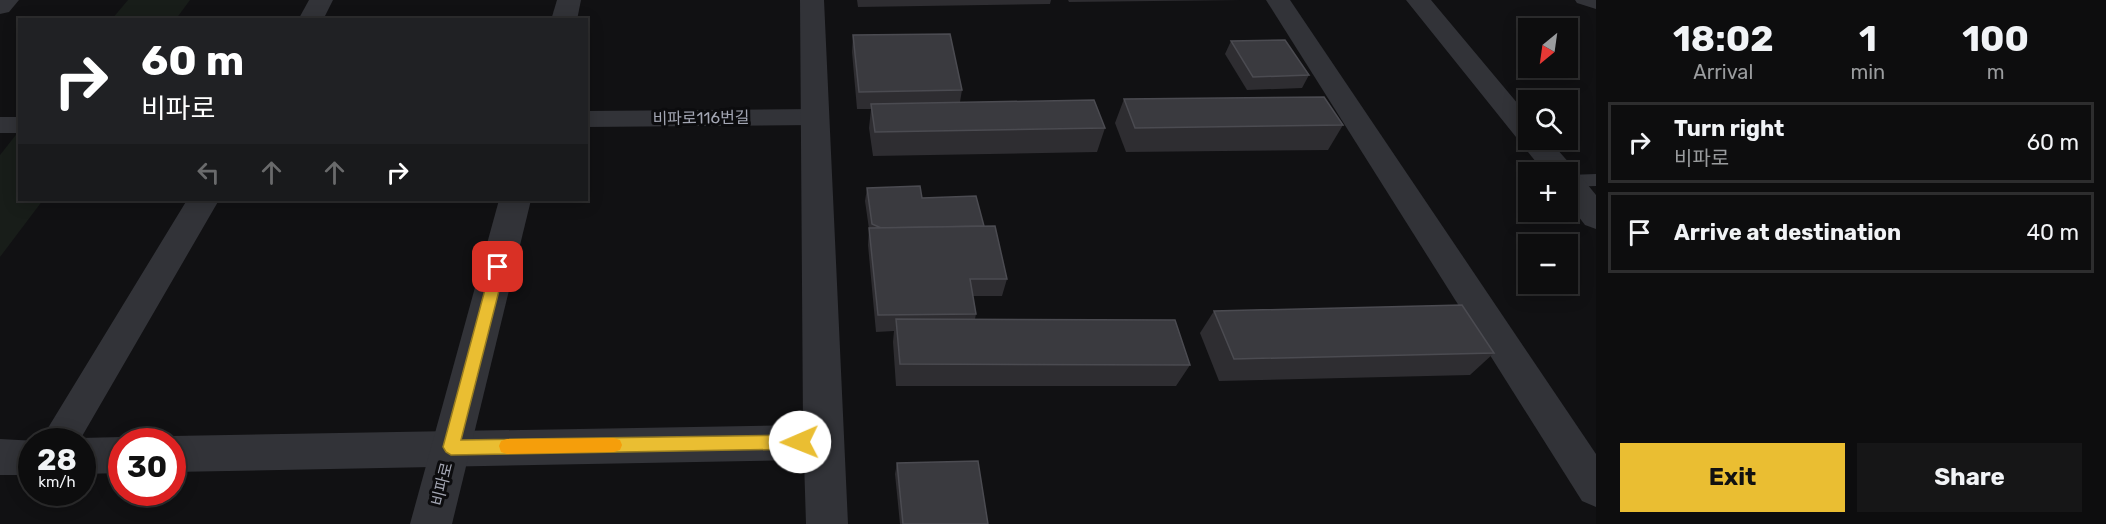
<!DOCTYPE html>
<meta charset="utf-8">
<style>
:root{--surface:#0d0d0e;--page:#161617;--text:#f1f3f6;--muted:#9a9c9e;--line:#2d2d2e;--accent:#eabe32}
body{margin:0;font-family:Rubik,"Noto Sans KR",sans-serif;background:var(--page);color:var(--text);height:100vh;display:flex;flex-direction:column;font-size:22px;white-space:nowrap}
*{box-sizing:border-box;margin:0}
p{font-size:20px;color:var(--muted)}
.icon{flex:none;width:33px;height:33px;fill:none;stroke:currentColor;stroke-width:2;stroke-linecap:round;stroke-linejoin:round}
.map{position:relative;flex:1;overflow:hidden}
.side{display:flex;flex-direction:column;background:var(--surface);width:510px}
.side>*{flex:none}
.guide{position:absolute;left:18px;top:18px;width:570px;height:183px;border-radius:0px;box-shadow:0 3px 15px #0003,0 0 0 2px var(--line);background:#202124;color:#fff;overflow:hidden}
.needle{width:39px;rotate:209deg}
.buttons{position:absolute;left:1518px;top:18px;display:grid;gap:12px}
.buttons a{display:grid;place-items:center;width:60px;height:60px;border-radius:0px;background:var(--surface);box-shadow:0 3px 15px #0003,0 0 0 2px var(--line);font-size:30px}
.speed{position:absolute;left:18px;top:428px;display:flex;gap:12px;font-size:30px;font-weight:700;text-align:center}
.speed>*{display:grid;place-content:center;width:78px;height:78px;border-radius:50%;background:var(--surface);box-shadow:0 3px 15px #0003,0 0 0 2px var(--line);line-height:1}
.speed small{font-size:15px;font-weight:400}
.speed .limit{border:9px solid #d22;background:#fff;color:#111}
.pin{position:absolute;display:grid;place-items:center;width:51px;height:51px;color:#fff;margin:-26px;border-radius:12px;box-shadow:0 3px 9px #0006}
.me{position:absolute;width:66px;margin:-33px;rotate:269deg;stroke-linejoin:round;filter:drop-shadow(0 0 4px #0008)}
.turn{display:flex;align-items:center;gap:21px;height:126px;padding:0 24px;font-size:27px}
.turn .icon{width:78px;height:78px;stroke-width:2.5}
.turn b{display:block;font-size:42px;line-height:51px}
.lanes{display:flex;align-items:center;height:57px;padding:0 24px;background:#0003;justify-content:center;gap:30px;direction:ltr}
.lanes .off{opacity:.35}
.eta{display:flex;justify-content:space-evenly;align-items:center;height:102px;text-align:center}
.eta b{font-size:36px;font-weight:700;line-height:42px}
.primary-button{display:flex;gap:12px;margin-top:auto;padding:12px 24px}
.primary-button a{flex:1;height:69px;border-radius:0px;background:var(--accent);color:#111;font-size:24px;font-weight:700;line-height:69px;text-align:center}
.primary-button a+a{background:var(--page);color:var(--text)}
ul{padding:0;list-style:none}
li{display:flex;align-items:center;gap:18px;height:81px;margin:0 12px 9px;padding:0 12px;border:3px solid var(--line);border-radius:0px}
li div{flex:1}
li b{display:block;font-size:22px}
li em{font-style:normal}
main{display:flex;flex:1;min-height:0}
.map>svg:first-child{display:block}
.green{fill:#181d19}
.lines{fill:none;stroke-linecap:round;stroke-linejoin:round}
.service{fill:#323338;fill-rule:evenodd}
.pedestrian{fill:#323338;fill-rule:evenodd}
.minor{fill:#323338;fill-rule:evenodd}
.tertiary{fill:#323338;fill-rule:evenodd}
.wall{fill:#2e2d31}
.building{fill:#3a3a3f;stroke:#4b4b51;stroke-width:1.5}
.route{fill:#eabe32;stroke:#987c20;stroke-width:1.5}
.slow{fill:#f59e0b}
.labels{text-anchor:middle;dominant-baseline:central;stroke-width:6;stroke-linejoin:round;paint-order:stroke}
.street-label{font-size:16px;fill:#a3a6b3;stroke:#0c0c0e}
</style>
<main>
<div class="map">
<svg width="1596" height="524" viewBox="0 0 1596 524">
<rect width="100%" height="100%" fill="#111113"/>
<g class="green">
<path d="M128,0h62l-14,19h-64z"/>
<path d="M19,131l1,69h23l-43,57v-102z"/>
</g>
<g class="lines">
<g class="service">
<path d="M1575,0h21v9l-19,-6z"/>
<path d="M1596,174v12l-28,1v-12z"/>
</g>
<g class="pedestrian">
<path d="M816,109l8,3 4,5 -4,5 -8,3 -230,2v-16z"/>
<rect x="0" y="117" width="20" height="16"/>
</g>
<g class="minor">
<path d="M0,0h19l-10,12 -9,2z"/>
<path d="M309,0h24l-10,20h-25z"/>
<path d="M800,0h24l24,524h-42l-2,-64 -632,12v-31h-13l13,-5 631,-11z"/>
<path d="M1266,0h24l306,454v53l-14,-6z"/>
<path d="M1406,0h25l97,116v24h21l22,25 3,8 5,1 17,21v34l-11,-4 -17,-22v-31h-24z"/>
<path d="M187,200h32l-138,238 41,-1 10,4h-10v32l-40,1v-33h-42z"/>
<path d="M0,439l37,2h-5v34h-32z"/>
</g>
<g class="tertiary">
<path d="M557,0h24l-4,20h-26z"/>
<path d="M499,200h32l-79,324h-42z"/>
</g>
</g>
<g class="wall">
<path d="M857,0h194l-1,4 -192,3z"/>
<path d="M1068,0h173l-172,2z"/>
<path d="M853,35l109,55 -2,12 145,26 -8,24 -224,4 -4,-28 2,-19h-14l-5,-57z"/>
<path d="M1231,41l78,34 -7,13 -55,2 -22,-36z"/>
<path d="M1124,99l219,26 -15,25 -202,2 -11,-29z"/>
<path d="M867,188l55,10 61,29 24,52 -5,17h-29l3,18 -1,5 215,46 -14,21h-280l-3,-44 1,-11 -18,1 -8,-87 1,-16 -4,-28z"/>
<path d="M1214,311l280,42 -24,22 -251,6 -19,-48z"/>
<path d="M897,463l91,61h-88l-5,-50z"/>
</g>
<g class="building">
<path d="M950,34l12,56 -103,2 -6,-57z"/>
<path d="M1285,40l24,35 -56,2 -22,-36z"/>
<path d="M1324,97l19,28 -208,3 -11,-29z"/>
<path d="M1094,100l11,28 -230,4 -4,-28z"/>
<path d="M920,186l2,12 54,-2 8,30 -103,2 -9,-4 -5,-36z"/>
<path d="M995,226l12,53h-37l6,35 -98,1 -9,-87z"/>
<path d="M1462,305l32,48 -260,6 -20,-48z"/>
<path d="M896,319l279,1 15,45 -290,-1z"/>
<path d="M978,461l10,63h-85l-6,-61z"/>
</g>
<path class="route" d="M498,262l7,5 -44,173 339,-5 5,2 3,5 -3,5 -5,2 -349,6 -5,-3 -3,-5 48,-180z"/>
<path class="slow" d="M614,438l6,2 2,5 -2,5 -6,2 -107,2 -6,-2 -2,-6 2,-5 6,-2z"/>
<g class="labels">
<g class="street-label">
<text transform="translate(701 118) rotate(-1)">비파로116번길</text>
<text transform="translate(442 484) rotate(-76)">비파로</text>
</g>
</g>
</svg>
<div class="buttons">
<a><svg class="needle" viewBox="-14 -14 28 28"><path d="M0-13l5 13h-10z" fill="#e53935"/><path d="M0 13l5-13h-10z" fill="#9a9c9e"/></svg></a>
<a><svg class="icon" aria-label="search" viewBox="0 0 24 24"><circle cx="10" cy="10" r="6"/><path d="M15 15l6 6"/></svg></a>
<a>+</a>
<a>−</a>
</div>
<div class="speed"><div>28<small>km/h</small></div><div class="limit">30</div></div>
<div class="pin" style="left:498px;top:267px;background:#d93025"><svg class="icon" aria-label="arrive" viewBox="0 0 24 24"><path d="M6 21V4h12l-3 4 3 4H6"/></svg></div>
<svg class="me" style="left:800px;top:442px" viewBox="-20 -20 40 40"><circle r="19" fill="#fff"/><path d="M0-13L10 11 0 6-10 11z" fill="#eabe32"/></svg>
<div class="guide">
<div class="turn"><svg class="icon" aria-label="right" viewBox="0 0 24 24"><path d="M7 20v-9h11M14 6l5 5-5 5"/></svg><div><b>60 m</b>비파로</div></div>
<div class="lanes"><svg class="icon off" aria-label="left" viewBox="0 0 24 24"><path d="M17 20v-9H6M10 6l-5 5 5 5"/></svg><svg class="icon off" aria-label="ahead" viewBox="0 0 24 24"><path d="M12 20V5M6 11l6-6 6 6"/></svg><svg class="icon off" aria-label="ahead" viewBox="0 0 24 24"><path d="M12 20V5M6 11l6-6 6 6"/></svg><svg class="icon" aria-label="right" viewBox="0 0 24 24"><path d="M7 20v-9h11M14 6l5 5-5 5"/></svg></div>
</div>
</div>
<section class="side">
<div class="eta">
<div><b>18:02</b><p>Arrival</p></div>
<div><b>1</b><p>min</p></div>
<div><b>100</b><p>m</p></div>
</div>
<ul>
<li><svg class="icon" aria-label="right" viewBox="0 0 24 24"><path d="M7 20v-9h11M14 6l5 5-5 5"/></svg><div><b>Turn right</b><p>비파로</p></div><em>60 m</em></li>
<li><svg class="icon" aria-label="arrive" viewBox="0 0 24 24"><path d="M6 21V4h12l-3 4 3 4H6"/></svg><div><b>Arrive at destination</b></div><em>40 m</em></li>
</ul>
<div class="primary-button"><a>Exit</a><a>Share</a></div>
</section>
</main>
